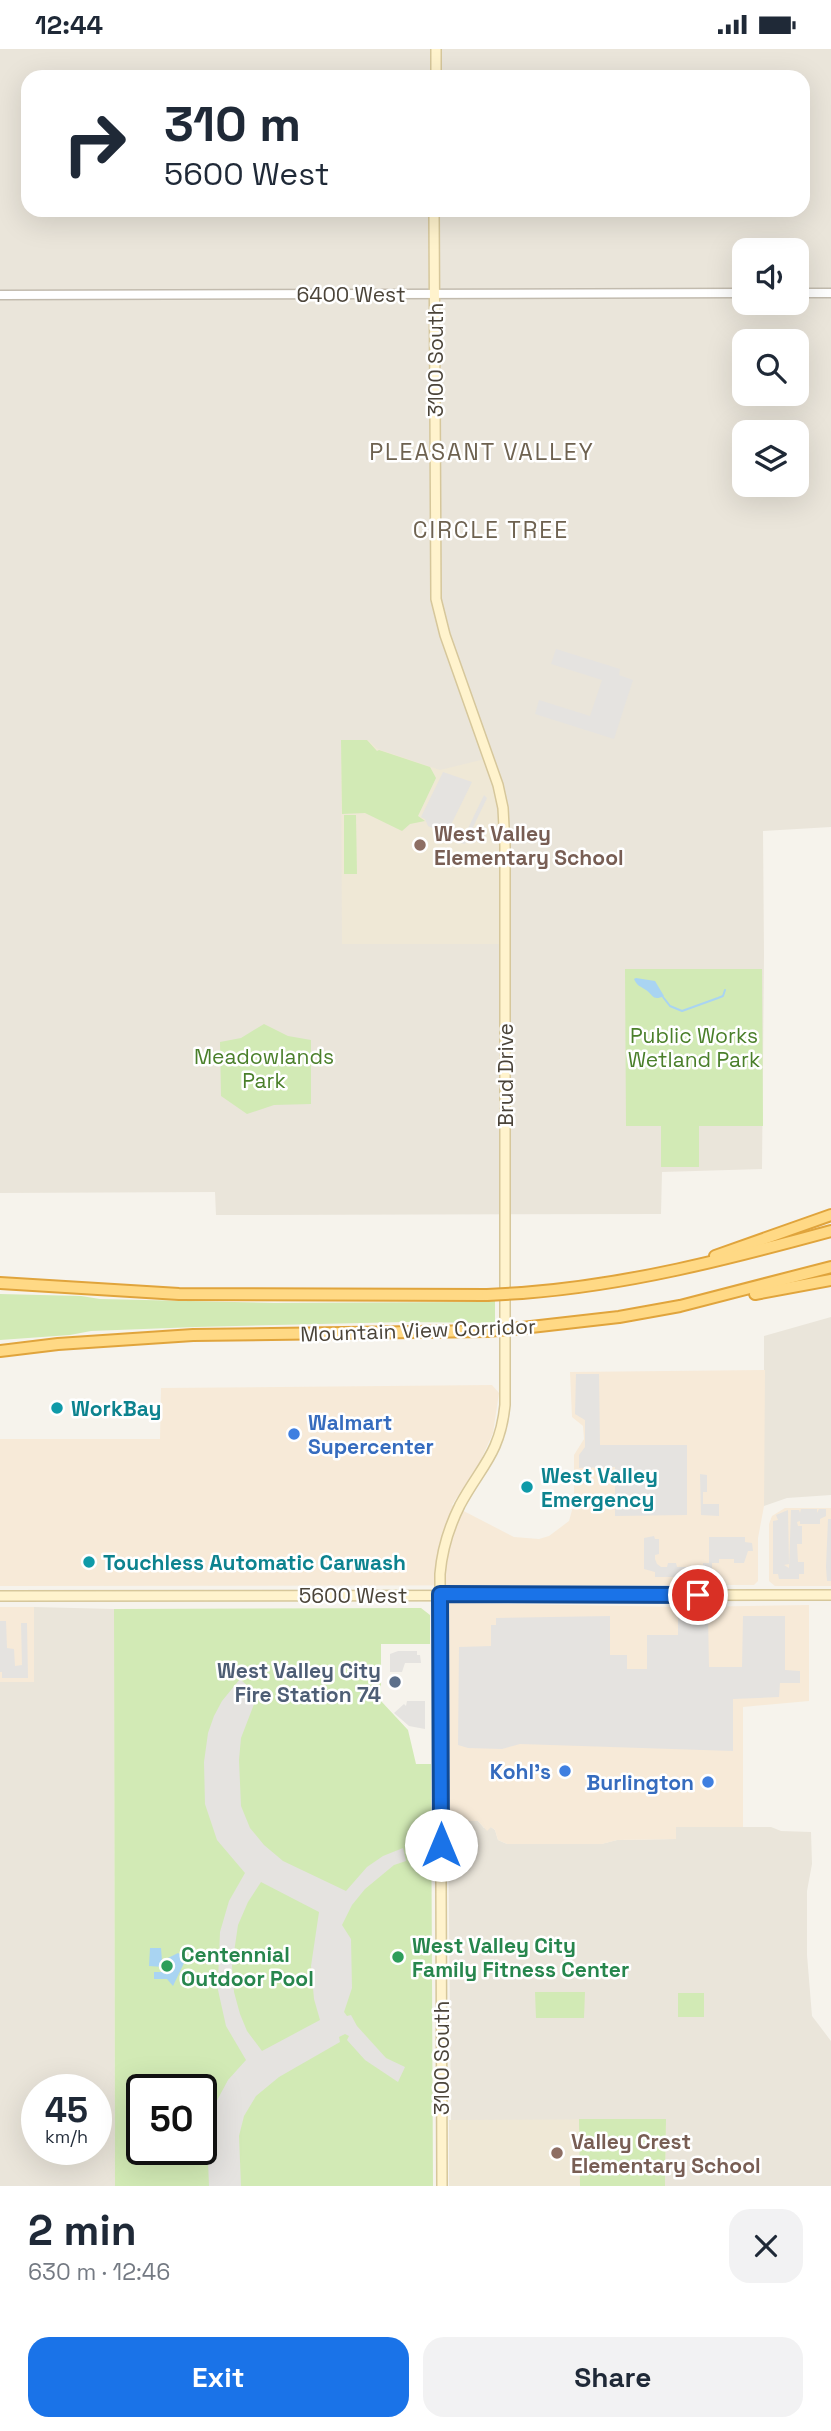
<!DOCTYPE html>
<meta charset="utf-8">
<style>
:root{--surface:#fff;--page:#f2f2f3;--text:#1f2937;--muted:#747a83;--accent:#1a73e8}
body{margin:0;font-family:"Space Grotesk",sans-serif;background:var(--page);color:var(--text);height:100vh;display:flex;flex-direction:column;font-size:26px;white-space:nowrap}
*{box-sizing:border-box;margin:0}
p{font-size:23px;color:var(--muted)}
.icon{flex:none;width:38px;height:38px;fill:none;stroke:currentColor;stroke-width:2;stroke-linecap:round;stroke-linejoin:round}
.map{position:relative;height:2137px;overflow:hidden}
.sheet{display:flex;flex-direction:column;background:var(--surface);flex:1}
.sheet>*{flex:none}
.hud{position:absolute;left:21px;top:21px;width:789px;height:147px;border-radius:21px;box-shadow:0 7px 28px #0002;background:#fff;color:var(--text);overflow:hidden}
.buttons{position:absolute;left:732px;top:189px;display:grid;gap:14px}
.buttons a{display:grid;place-items:center;width:77px;height:77px;border-radius:14px;background:var(--surface);box-shadow:0 7px 28px #0002;font-size:35px}
.speed{position:absolute;left:21px;top:2025px;display:flex;gap:14px;font-size:35px;font-weight:700;text-align:center}
.speed>*{display:grid;place-content:center;width:91px;height:91px;border-radius:50%;background:var(--surface);box-shadow:0 7px 28px #0002;line-height:1}
.speed small{font-size:18px;font-weight:400}
.speed .limit{border:4px solid #111;border-radius:10px;background:#fff;color:#111}
.pin{position:absolute;display:grid;place-items:center;width:60px;height:60px;color:#fff;margin:-30px;border:4px solid #fff;border-radius:50%;box-shadow:0 2px 7px #0007}
.me{position:absolute;width:77px;margin:-38px;rotate:0deg;stroke-linejoin:round;filter:drop-shadow(0 0 5px #0008)}
.turn{display:flex;align-items:center;gap:24px;height:147px;padding:0 28px;font-size:32px}
.turn .icon{width:91px;height:91px;stroke-width:2.5}
.turn b{display:block;font-size:49px;line-height:60px}
.round{display:grid;place-items:center;flex:none;width:74px;height:74px;border-radius:21px;background:var(--page)}
.overview{display:flex;align-items:center;justify-content:space-between;height:119px;padding:0 28px}
h1{font-size:42px;font-weight:800;line-height:52px}
.button{display:flex;gap:14px;margin-top:auto;padding:14px 28px}
.button a{flex:1;height:80px;border-radius:21px;background:var(--accent);color:#fff;font-size:28px;font-weight:800;line-height:80px;text-align:center}
.button a+a{background:var(--page);color:var(--text)}
.status{display:flex;justify-content:space-between;align-items:center;height:49px;padding:0 35px;background:var(--surface);direction:ltr}
.status svg{height:19px;fill:currentColor}
.map>svg:first-child{display:block}
.residential{fill:#eae5da;fill-rule:evenodd}
.commercial{fill:#f7ead8}
.education{fill:#efe8d6}
.green{fill:#d2eab5;fill-rule:evenodd}
.parking{fill:#e5e3e0;fill-rule:evenodd}
.water{fill:#a9d4f2}
.lines{fill:none;stroke-linecap:round;stroke-linejoin:round}
.stream{stroke:#a9d4f2;stroke-width:2}
.tertiary-casing{stroke:#c2bbae;stroke-width:11}
.secondary-casing{stroke:#d6c79b;stroke-width:12}
.trunk-casing{stroke:#e0a43c;stroke-width:14}
.tertiary{stroke:#fff;stroke-width:8}
.secondary{stroke:#fff3cd;stroke-width:9}
.trunk{stroke:#ffd985;stroke-width:10}
.trunk-bridge-casing{stroke:#e0a43c;stroke-width:14;stroke-linecap:butt}
.trunk-bridge{stroke:#ffd985;stroke-width:10}
.route-casing{stroke:#114b97;stroke-width:18}
.route{stroke:#1a73e8;stroke-width:12}
.education-dot{fill:#8d6e63;stroke:#fff;stroke-width:2.5}
.culture-dot{fill:#0f9aa8;stroke:#fff;stroke-width:2.5}
.shop-dot{fill:#3f7fe0;stroke:#fff;stroke-width:2.5}
.service-dot{fill:#5c6f8a;stroke:#fff;stroke-width:2.5}
.leisure-dot{fill:#2e9e5b;stroke:#fff;stroke-width:2.5}
.labels{text-anchor:middle;dominant-baseline:central;stroke-width:5;stroke-linejoin:round;paint-order:stroke}
.street-label{font-size:21px;fill:#4b4439;stroke:#fff}
.education-label{font-size:21px;font-weight:bold;fill:#785e54;stroke:#fff;text-anchor:start}
.park-label{font-size:21px;fill:#4a7f2a;stroke:#fff}
.culture-label{font-size:21px;font-weight:bold;fill:#0d838f;stroke:#fff;text-anchor:start}
.shop-label{font-size:21px;font-weight:bold;fill:#366cbe;stroke:#fff;text-anchor:end}
.service-label{font-size:21px;font-weight:bold;fill:#4e5e75;stroke:#fff;text-anchor:end}
.leisure-label{font-size:21px;font-weight:bold;fill:#27864d;stroke:#fff;text-anchor:start}
.neighbourhood-label{font-size:23px;letter-spacing:2px;fill:#6e6250;stroke:#fff}
</style>
<div class="status"><b>12:44</b><svg viewBox="0 0 49 12"><path d="M0 12V9h3v3zM5 12V6h3v6zM10 12V3h3v9zM15 12V0h3v12zM26 1h20v11H26zM47 4h2v5h-2z"/></svg></div>
<div class="map">
<svg width="831" height="2137" viewBox="0 0 831 2137">
<rect width="100%" height="100%" fill="#f6f3ec"/>
<g class="residential">
<path d="M0,0h831v778l-68,4 1,124 -2,214 -100,3 -1,42 -445,1 -1,-23 -215,1zM28,28h775v133h-775zM744,201h52v53h-52zM744,292h52v53h-52zM744,383h52v53h-52z"/>
<path d="M831,1268v178l-44,3 -23,8v-170z"/>
<path d="M34,1558l80,2 1,577h-115v-504h34zM37,2040h59v60h-59z"/>
<path d="M448,1772h30l6,7 7,-1 4,3 3,10 9,4h94l16,-4 59,-1v-12h95l10,4 30,1 1,32 -5,27v64l5,61 19,25v145h-166l1,-66h-215z"/>
</g>
<g class="commercial">
<path d="M765,1321l-1,136 -6,32v43l-4,4 -754,1v-147h160l1,-51 331,-3 7,8 -6,40 -14,31 -27,41 62,32 25,2 10,-3 20,-15 5,-18v-48l10,-16 -1,-13 -11,-9 -2,-45z"/>
<path d="M785,1459h46v78h-56l-6,-5v-57l3,-8z"/>
<path d="M448,1554l236,4 125,-2v96l-66,6v120h-67v12l-59,1 -15,4h-95l-9,-4 -3,-10 -4,-3 -4,4 -9,-10h-30z"/>
<rect x="0" y="1558" width="34" height="75"/>
</g>
<g class="education">
<path d="M341,691h27l10,9 62,21 45,-11 10,38 4,27v120h-157z"/>
<path d="M666,2070l-1,67h-216v-66z"/>
</g>
<g class="green">
<path d="M341,691h26l10,11 2,-1 51,17 6,11 -18,38 7,5 -15,3 -8,7 -37,-18 -23,1z"/>
<path d="M344,766h12l1,59h-13z"/>
<path d="M625,920h137l1,157h-64v41h-38v-41h-35z"/>
<path d="M264,975l24,12 23,4v64l-37,1 -27,9 -26,-18 -1,-54 21,-4z"/>
<path d="M0,1245l81,2 19,3 174,4 198,-1 4,-3h19v24l-90,-1 -209,5 -105,4 -21,4 -70,5z"/>
<path d="M421,1559l9,7v29h-49v57l27,29 8,34h15l2,422h-318l-1,-577zM142,2040h59v60h-59z"/>
<path d="M535,1943h50l-1,26h-48z"/>
<rect x="678" y="1944" width="26" height="24"/>
<path d="M579,2070h87l-1,67h-85z"/>
</g>
<g class="parking">
<path d="M556,600l64,20 -1,6 14,5 -19,59 -79,-25 4,-14 51,16 12,-36 -51,-16z"/>
<path d="M443,723l29,10 -26,53 -18,-9 -3,-7 -4,-2z"/>
<path d="M484,746l3,3 -22,46 -4,-1z"/>
<path d="M576,1325h23l1,71h87v70l-72,1v-49l-36,1v-13l6,-8v-27l-10,-6z"/>
<path d="M700,1425l7,1v17h-4v12h16v12l-18,-1z"/>
<path d="M801,1460h16v4l2,-4h7v7l-6,3v5h-20v-3l-3,1 1,4h4v18h-5l1,18h6v12h-5v5h-20l-1,-5h-5v-53l5,-1 -2,-5 12,-5 1,54 -5,1 5,3 2,-58h8l1,3z"/>
<path d="M828,1470h3v62h-4l-1,-14z"/>
<path d="M654,1487l1,3h4v15l-4,1v4l2,5 4,3h6l1,-4h8l1,4h26v-4h6v-26h36v5l7,1 1,8h-5l-4,12h-10v-4h-15v4h-7v10h-4l-1,4h-13v-4h-6v4h-33v-5l-11,-3v-31z"/>
<path d="M678,1566h30l1,52h33l1,-51h42v54l15,1v12h-20l-1,14 -46,2v52l-213,-7 -18,5 -34,-1 -10,-3 1,-98 32,-1v-21h5v-7l114,-2v39h17v14h20v-34h31z"/>
<path d="M0,1572h6l1,27 7,1 1,17 7,-1 -1,-42h6l1,55h-26v-6h-2z"/>
<path d="M398,1602h19v4h3l1,8h-16l-3,9h-12v-18z"/>
<path d="M240,1630l12,11 4,9 -15,39 -2,22 2,46 9,22 14,17 19,16 63,30 21,-24 16,-11 20,-8 3,13 -12,4 -29,24 -13,16 -10,20 9,14 1,49 -8,24 3,4 4,-1 6,11 29,32 19,9 -7,15 -33,-22 -18,-20 2,-4 -4,-2 -6,3 1,5 -61,35 -23,19 -12,20 -5,20 2,50h-32l-2,-50 7,-30 14,-26 18,-20 -20,-34 -8,-36v-10l2,-48 9,-31 16,-28 -28,-33 -12,-36 -1,-42 4,-29 6,-17 8,-15zM261,1833l58,30 -8,54 3,33 6,21 -58,31 -15,-20 -7,-17 -6,-22 -2,-26 6,-41 10,-23z"/>
<path d="M407,1652h18v28l-16,-3 -15,-13 10,-9 2,2z"/>
</g>
<g class="water">
<path d="M636,929l19,3 9,15c-11,5 -10,0 -18,-6 -6,-4 -9,-4 -12,-11z"/>
<path d="M150,1899h11l1,13 16,-8 5,3 1,7 -11,23 -6,-7h-13v-7h8l1,-5 -14,-1z"/>
</g>
<g class="lines">
<path class="stream" d="M663,948l7,9 12,5 36,-13 5,-2 2,-6"/>
<defs>
<g id="tertiary">
<path d="M796,244h35"/>
<path d="M0,246l744,-2"/>
</g>
<g id="secondary">
<path d="M436,28v-28"/>
<path d="M434,161l2,389 9,36 53,150 5,23 2,38v559c-5,49 -24,61 -45,100 -11,22 -18,45 -20,69l2,612"/>
<path d="M0,1547l831,-1"/>
</g>
<g id="trunk">
<path d="M715,1207l116,-41"/>
<path d="M0,1234l179,11 308,1"/>
<path d="M522,1244c106,-8 206,-34 309,-62"/>
<path d="M755,1245l76,-14"/>
<path d="M522,1279l97,-11 61,-11 151,-39"/>
<path d="M0,1302l58,-7 135,-9 294,-4"/>
</g>
</defs>
<use href="#tertiary" class="tertiary-casing"/>
<use href="#secondary" class="secondary-casing"/>
<use href="#trunk" class="trunk-casing"/>
<use href="#tertiary" class="tertiary"/>
<use href="#secondary" class="secondary"/>
<use href="#trunk" class="trunk"/>
<defs>
<g id="trunk-bridge">
<path d="M487,1246l35,-2"/>
<path d="M487,1282l35,-3"/>
</g>
</defs>
<use href="#trunk-bridge" class="trunk-bridge-casing"/>
<use href="#trunk-bridge" class="trunk-bridge"/>
</g>
<g class="lines">
<defs>
<path id="route" d="M441,1796l-1,-251 258,1"/>
</defs>
<use href="#route" class="route-casing"/>
<use href="#route" class="route"/>
</g>
<g class="education-dot">
<circle cx="420" cy="796" r="7"/>
<circle cx="557" cy="2104" r="7"/>
</g>
<g class="culture-dot">
<circle cx="57" cy="1359" r="7"/>
<circle cx="527" cy="1438" r="7"/>
<circle cx="89" cy="1513" r="7"/>
</g>
<g class="shop-dot">
<circle cx="294" cy="1385" r="7"/>
<circle cx="565" cy="1722" r="7"/>
<circle cx="708" cy="1733" r="7"/>
</g>
<circle class="service-dot" cx="395" cy="1633" r="7"/>
<g class="leisure-dot">
<circle cx="398" cy="1908" r="7"/>
<circle cx="167" cy="1917" r="7"/>
</g>
<g class="labels">
<g class="street-label">
<text x="351" y="245">6400 West</text>
<text transform="translate(435 311) rotate(-90)">3100 South</text>
<text transform="translate(505 1026) rotate(-90)">Brud Drive</text>
<text transform="translate(418 1281) rotate(-2)">Mountain View Corridor</text>
<text x="353" y="1546">5600 West</text>
<text transform="translate(441 2009) rotate(-90)">3100 South</text>
</g>
<g class="education-label">
<text x="434" y="784">West Valley<tspan x="434" dy="24">Elementary School</tspan></text>
<text x="571" y="2092">Valley Crest<tspan x="571" dy="24">Elementary School</tspan></text>
</g>
<g class="park-label">
<text x="694" y="986">Public Works<tspan x="694" dy="24">Wetland Park</tspan></text>
<text x="264" y="1007">Meadowlands<tspan x="264" dy="24">Park</tspan></text>
</g>
<g class="culture-label">
<text x="71" y="1359">WorkBay</text>
<text x="541" y="1426">West Valley<tspan x="541" dy="24">Emergency</tspan></text>
<text x="103" y="1513">Touchless Automatic Carwash</text>
</g>
<g class="shop-label">
<text x="308" y="1373" text-anchor="start">Walmart<tspan x="308" dy="24">Supercenter</tspan></text>
<text x="551" y="1722">Kohl's</text>
<text x="694" y="1733">Burlington</text>
</g>
<g class="service-label">
<text x="381" y="1621">West Valley City<tspan x="381" dy="24">Fire Station 74</tspan></text>
</g>
<g class="leisure-label">
<text x="412" y="1896">West Valley City<tspan x="412" dy="24">Family Fitness Center</tspan></text>
<text x="181" y="1905">Centennial<tspan x="181" dy="24">Outdoor Pool</tspan></text>
</g>
<g class="neighbourhood-label">
<text x="482" y="403">PLEASANT VALLEY</text>
<text x="491" y="481">CIRCLE TREE</text>
</g>
</g>
</svg>
<div class="buttons">
<a><svg class="icon" aria-label="sound" viewBox="0 0 24 24"><path d="M4 9h4l5-4v14l-5-4H4zM17 9q2 3 0 6"/></svg></a>
<a><svg class="icon" aria-label="search" viewBox="0 0 24 24"><circle cx="10" cy="10" r="6"/><path d="M15 15l6 6"/></svg></a>
<a><svg class="icon" aria-label="layers" viewBox="0 0 24 24"><path d="M12 4l9 5-9 5-9-5zM3 14l9 5 9-5"/></svg></a>
</div>
<div class="speed"><div>45<small>km/h</small></div><div class="limit">50</div></div>
<div class="pin" style="left:698px;top:1546px;background:#d93025"><svg class="icon" aria-label="arrive" viewBox="0 0 24 24"><path d="M6 21V4h12l-3 4 3 4H6"/></svg></div>
<svg class="me" style="left:441px;top:1796px" viewBox="-20 -20 40 40"><circle r="19" fill="#fff"/><path d="M0-13L10 11 0 6-10 11z" fill="#1a73e8"/></svg>
<div class="hud">
<div class="turn"><svg class="icon" aria-label="right" viewBox="0 0 24 24"><path d="M7 20v-9h11M14 6l5 5-5 5"/></svg><div><b>310 m</b>5600 West</div></div>
</div>
</div>
<section class="sheet">
<div class="overview"><div><h1>2 min</h1><p>630 m · 12:46</p></div><a class="round"><svg class="icon" aria-label="close" viewBox="0 0 24 24"><path d="M6 6l12 12M18 6L6 18"/></svg></a></div>
<div class="button"><a>Exit</a><a>Share</a></div>
</section>
